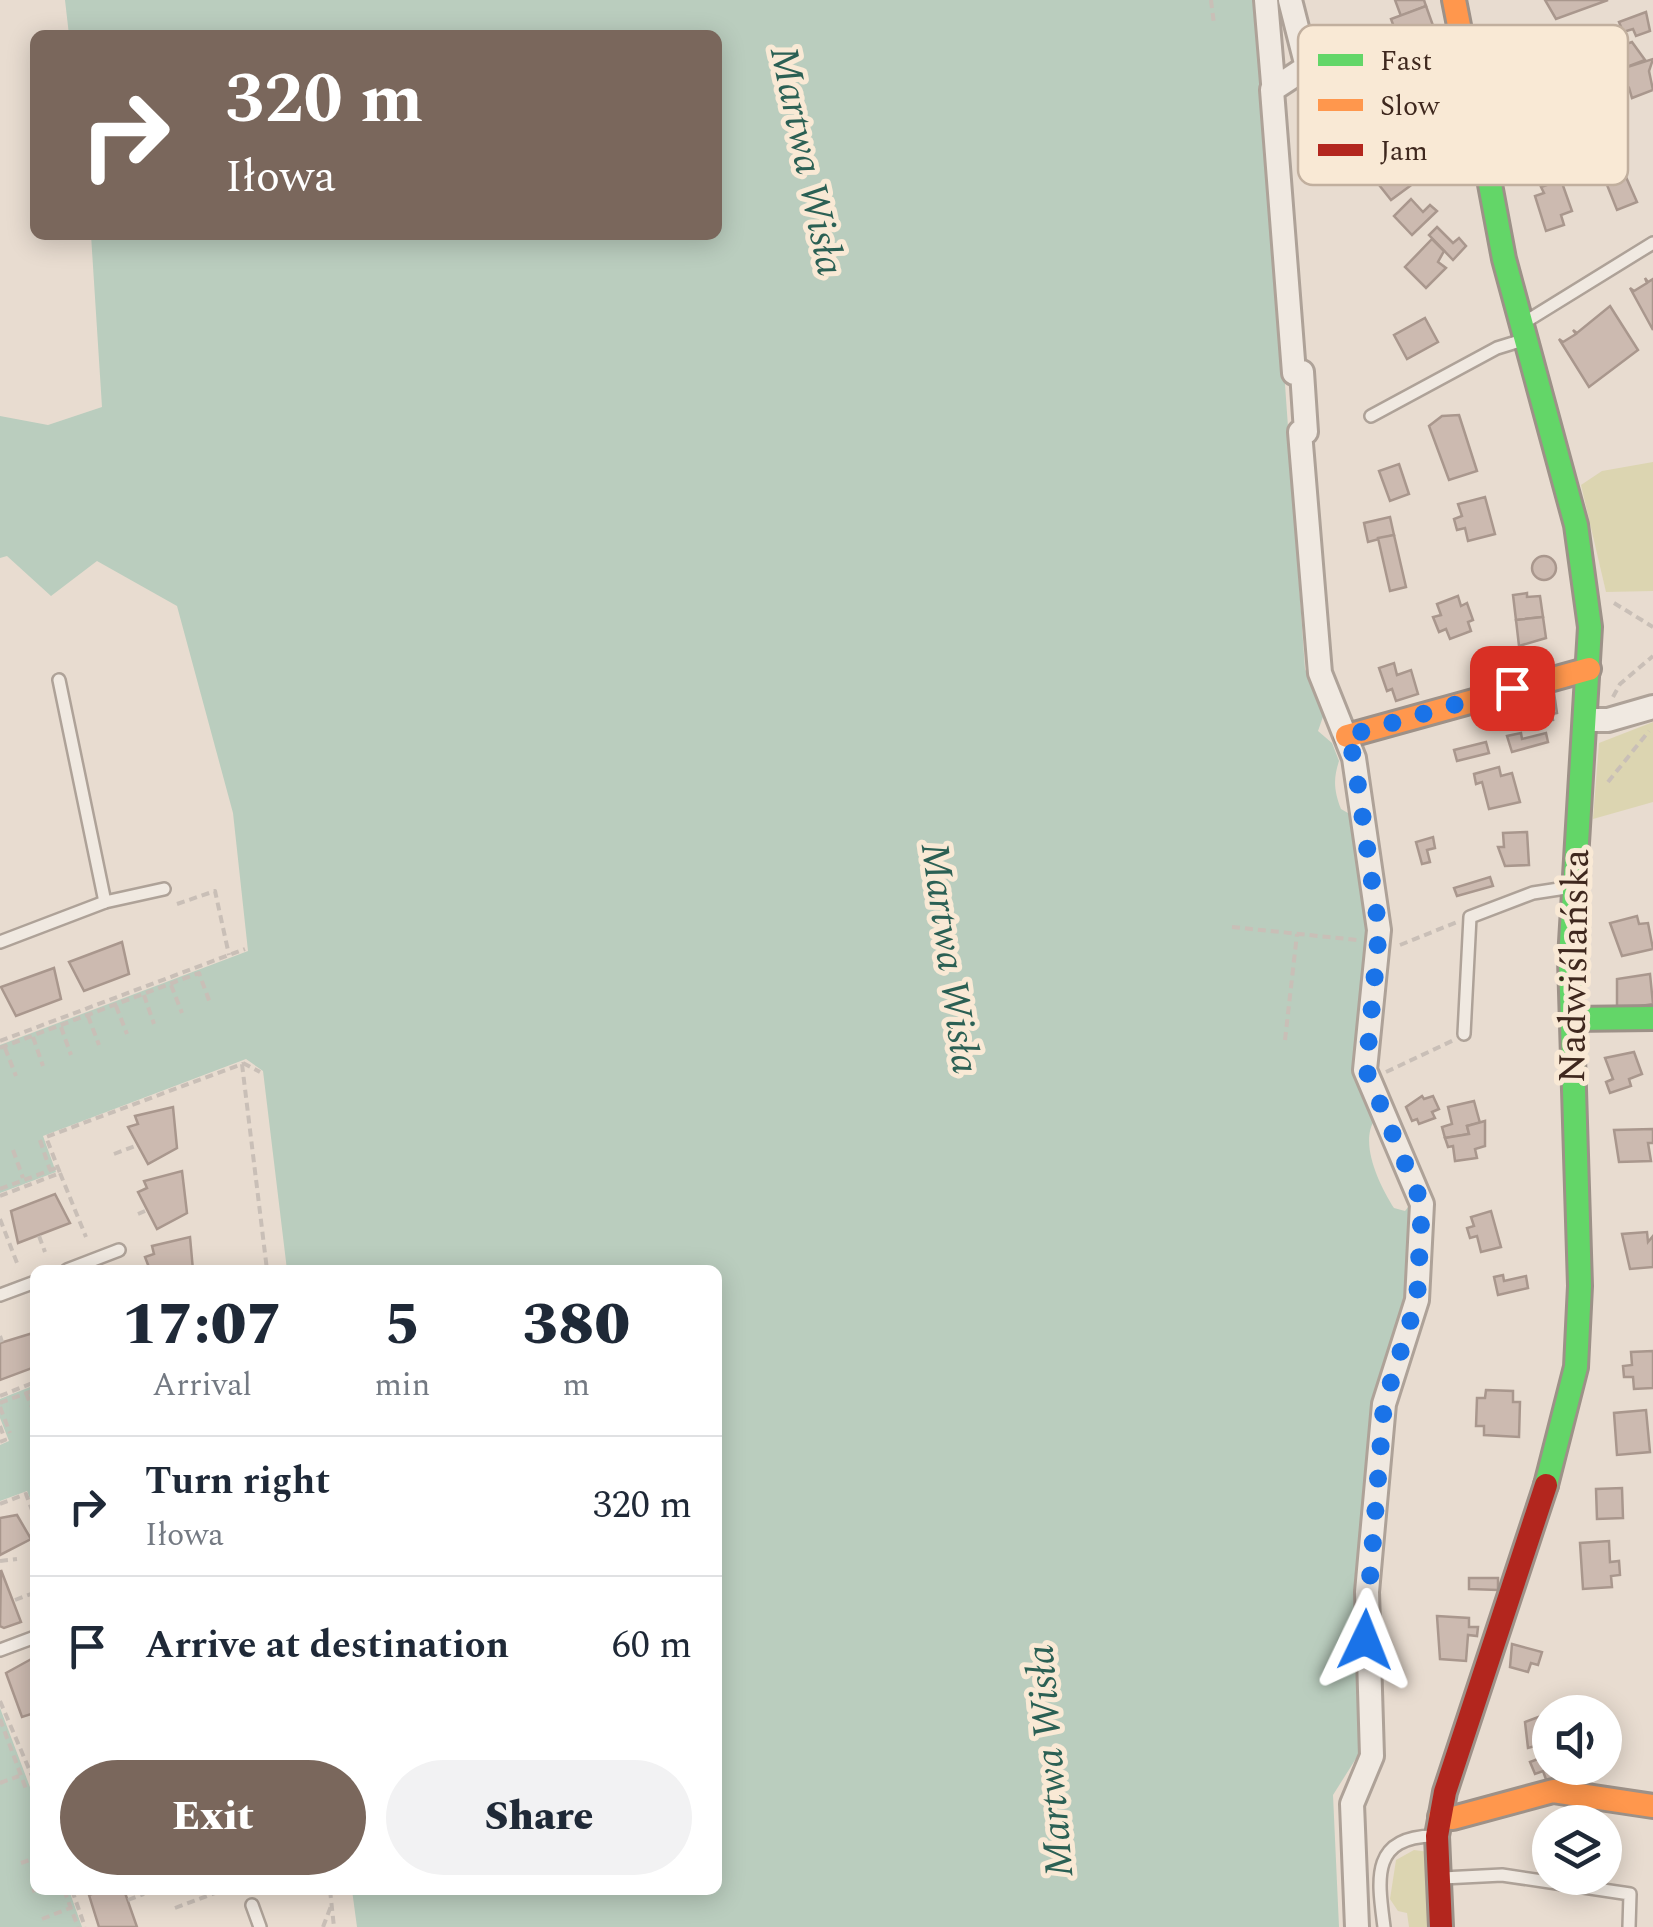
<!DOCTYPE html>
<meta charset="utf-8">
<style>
:root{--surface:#fff;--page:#f2f2f3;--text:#1f2937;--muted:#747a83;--line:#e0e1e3;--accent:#7a675c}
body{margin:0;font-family:Spectral,serif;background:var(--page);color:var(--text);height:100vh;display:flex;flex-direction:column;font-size:38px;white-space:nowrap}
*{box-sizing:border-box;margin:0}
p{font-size:32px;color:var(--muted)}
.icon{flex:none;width:55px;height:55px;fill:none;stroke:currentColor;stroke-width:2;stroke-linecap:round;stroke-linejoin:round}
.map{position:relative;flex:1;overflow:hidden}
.sheet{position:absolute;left:30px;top:1265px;width:692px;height:630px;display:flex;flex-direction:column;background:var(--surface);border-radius:15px;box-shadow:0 5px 25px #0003}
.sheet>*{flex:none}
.guide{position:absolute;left:30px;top:30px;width:692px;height:210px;border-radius:15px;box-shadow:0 5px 25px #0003;background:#7a675c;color:#fff;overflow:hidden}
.buttons{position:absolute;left:1532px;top:1695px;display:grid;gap:20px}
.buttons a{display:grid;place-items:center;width:90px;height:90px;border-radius:50%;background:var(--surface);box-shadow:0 5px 25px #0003;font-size:50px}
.pin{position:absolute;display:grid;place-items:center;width:85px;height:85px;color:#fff;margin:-42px;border-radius:20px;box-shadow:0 5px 15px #0006}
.me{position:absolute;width:110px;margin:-55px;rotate:2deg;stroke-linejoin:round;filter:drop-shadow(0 0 8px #0008)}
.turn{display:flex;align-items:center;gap:35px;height:210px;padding:0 30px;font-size:45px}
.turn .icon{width:130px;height:130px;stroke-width:2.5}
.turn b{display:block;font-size:70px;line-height:85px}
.eta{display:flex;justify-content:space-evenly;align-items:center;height:170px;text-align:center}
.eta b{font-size:60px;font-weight:800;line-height:70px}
.cta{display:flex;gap:20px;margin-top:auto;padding:20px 30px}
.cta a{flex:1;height:115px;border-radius:60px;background:var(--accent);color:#fff;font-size:40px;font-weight:800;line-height:115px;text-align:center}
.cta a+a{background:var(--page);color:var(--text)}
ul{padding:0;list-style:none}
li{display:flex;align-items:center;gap:30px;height:140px;padding:0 30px;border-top:2px solid var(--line)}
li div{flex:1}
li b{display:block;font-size:38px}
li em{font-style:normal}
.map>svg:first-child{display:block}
.green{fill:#dcd5b1}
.water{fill:#bacdbe}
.building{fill:#ccbab0;stroke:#a9978d;stroke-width:2.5}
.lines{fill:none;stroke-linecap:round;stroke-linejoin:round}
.lane-casing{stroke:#aea298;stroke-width:16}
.street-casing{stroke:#aea298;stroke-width:28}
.fast-casing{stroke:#9d9188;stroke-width:28}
.slow-casing{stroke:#9d9188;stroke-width:28}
.jam-casing{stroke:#9d9188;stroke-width:28}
.path{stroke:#c9bfb7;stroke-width:4;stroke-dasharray:8 5;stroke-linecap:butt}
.lane{stroke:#f0e9e1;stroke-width:11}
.street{stroke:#f0e9e1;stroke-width:22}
.fast{stroke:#63d668;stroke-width:22}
.slow{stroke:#ff974d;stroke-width:22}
.jam{stroke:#b3261e;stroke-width:22}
.route{stroke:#1a73e8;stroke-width:18;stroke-dasharray:0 32.4}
.labels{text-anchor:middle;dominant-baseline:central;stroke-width:10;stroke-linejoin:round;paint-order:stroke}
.street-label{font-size:38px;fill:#3f281e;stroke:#f9e9d5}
.water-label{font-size:40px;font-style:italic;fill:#2b6054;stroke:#f9e9d5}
.key{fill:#f9e9d5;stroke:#c1af9e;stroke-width:2.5}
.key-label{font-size:28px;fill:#3f281e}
</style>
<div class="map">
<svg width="1653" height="1927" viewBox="0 0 1653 1927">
<rect width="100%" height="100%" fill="#e8dcd0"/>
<g class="green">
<path d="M1653,462v129l-47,1 -25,-107 21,-14z"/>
<path d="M1653,722v80l-60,17 6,-76z"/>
<path d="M1414,1850l15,2 2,75h-22l-2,-14 -9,-2 -8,-12 6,-39z"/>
</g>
<g class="water">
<path d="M65,0h1193l47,669 20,42 -7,20 14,12 7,18c-6,18 -5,30 2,48l12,7 18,112 4,191c-16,24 4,65 19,89l11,3 8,-10 -6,107 -34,94 -18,195 7,152 -29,46 6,132h-982l-5,-37h366v-620h-431l-24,-199 -17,-12 -203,77 13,36 -56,21v-148l248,-94 -15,-138 -56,-207 -80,-45 -46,35 -44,-40 -7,2v-142l48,9 54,-18 -11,-172h627v-200h-649z"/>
<path d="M35,1385v126l-8,-20 -27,10v-56l9,-4 -9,-23v-19z"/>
<path d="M0,1708l30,79 5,-1v104h34l13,37h-82z"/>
</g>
<g class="building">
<path d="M1395,0h29l2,6 -25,10z"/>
<path d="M1545,0h63l-52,19z"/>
<path d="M1426,6l10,28 -25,9 -6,-16 -10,3 -4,-11z"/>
<path d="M1646,12l4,19 -14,5 -3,-7 -10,3 -4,-10z"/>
<path d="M1632,42l13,18 -34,13 -5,-14 11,-4 -3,-7z"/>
<path d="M1653,59l-4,12 4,19 -21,8 -3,-10 -11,4 -1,-12 8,-3 -4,-8z"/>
<path d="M1391,162l19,24 -19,14 -19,-24z"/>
<path d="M1626,177l11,25 -20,8 -10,-25z"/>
<path d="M1561,180l11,31 -11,4 3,10 -18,6 -11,-35 9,-3 -3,-6z"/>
<path d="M1411,199l12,13 7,-7 7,6 -25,24 -18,-19z"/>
<path d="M1437,227l16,16 6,-5 7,8 -13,14 -24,-25z"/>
<path d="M1432,239l12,12 -6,11 8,6 -20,20 -21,-21z"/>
<path d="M1645,278l3,4 5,-3v51l-23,-42 4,3 13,-8z"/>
<path d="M1610,306l28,44 -49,37 -30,-48 4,3 13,-8 -3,-4 4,3z"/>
<path d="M1425,318l13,24 -31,17 -13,-24z"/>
<path d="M1459,415l18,56 -28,9 -20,-54 13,-10z"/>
<path d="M1399,464l10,30 -19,7 -11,-30z"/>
<path d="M1485,497l10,37 -27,7 -3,-13 -8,2 -3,-11 8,-3 -4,-12z"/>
<path d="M1390,517l4,18 -26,7 -4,-19z"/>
<path d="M1394,535l12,52 -16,4 -12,-53z"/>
<circle cx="1544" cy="568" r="12"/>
<path d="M1527,593v4l13,-1 3,21 -27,3 -3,-25z"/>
<path d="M1458,596l3,10 6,-3 6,17 -5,2 3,9 -21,8 -4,-10 -7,3 -6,-15 8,-2 -4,-11z"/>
<path d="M1543,617l3,21 -27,8 -3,-26z"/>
<path d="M1394,663l3,12 14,-5 7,24 -22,7 -4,-12 -5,2 -8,-23z"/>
<path d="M1554,693l3,20 -5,1 1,6 -32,4 -4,-25z"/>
<path d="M1521,733l1,6 24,-6 2,9 -36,10 -5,-16z"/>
<path d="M1486,742l3,11 -32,8 -3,-11z"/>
<path d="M1499,767l2,9 11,-3 8,29 -31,7 -7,-27 -6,2 -2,-10z"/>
<path d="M1527,832l2,33 -24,1 -7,-19h6l-1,-14z"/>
<path d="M1433,837l2,11 -8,2 3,12 -8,2 -6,-22z"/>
<path d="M1490,877l3,9 -36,10 -3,-8z"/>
<path d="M1637,916l2,8 9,-1 5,26 -31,7 -12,-33z"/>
<path d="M122,942l7,32 -45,17 -15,-29z"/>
<path d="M54,968l7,31 -45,17 -15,-29z"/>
<path d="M1650,974l3,30 -36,6v-31z"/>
<path d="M1634,1052l8,22 -13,5 2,7 -21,7 -4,-11 7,-3 -8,-21z"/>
<path d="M1422,1096l2,3 9,-3 6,13 -7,3 3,6 -16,6 -2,-5 -5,2 -6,-14z"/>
<path d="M1474,1101l6,22 -13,3 2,8 -24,4 -3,-11 10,-3 -4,-17z"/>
<path d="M173,1107l4,41 -29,16 -20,-37 10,-3 -3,-8z"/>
<path d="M1485,1121v25l-10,3 2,9 -22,3 -2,-15 -5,1 -3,-9 24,-4 -2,-8z"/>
<path d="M1653,1129v14h-5l3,18 -32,1 -5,-32z"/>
<path d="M182,1171l5,42 -30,16 -19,-37 9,-4 -3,-7z"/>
<path d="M55,1194l15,29 -52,20 -7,-32z"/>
<path d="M1491,1211l10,36 -20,5 -4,-16 -7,2 -3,-10 7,-2 -3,-9z"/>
<path d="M1647,1232l1,10 5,-6v31l-23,2 -8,-35z"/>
<path d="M190,1237l3,33h-43l-5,-13 9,-3 -2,-8z"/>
<path d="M1503,1275l1,6 22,-5 2,12 -30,7 -4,-18z"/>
<path d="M33,1333l2,34 -35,13v-37z"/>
<path d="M1653,1351v37l-19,1 -1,-12h-9l-1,-11 9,-1 -1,-13z"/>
<path d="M1486,1390l27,1v11h7l-1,35 -35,-2v-9h-8l1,-28h8z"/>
<path d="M1646,1410l4,42 -33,3 -3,-42z"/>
<path d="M1622,1488l1,30 -26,1 -1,-30z"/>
<path d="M17,1515l14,24 -31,16v-37z"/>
<path d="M1609,1541l1,21 9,-1 1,14 -9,1 1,11 -29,2 -3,-46z"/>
<path d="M1,1570l20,52 -17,6 -4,-2z"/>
<path d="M1469,1578h29v12l-29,-1z"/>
<path d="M1437,1616l32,2v9h9l-1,9 -9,-1 -2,26 -26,-2z"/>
<path d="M1512,1644l30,8 -4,13 -7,-2 -3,9 -18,-5z"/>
<path d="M35,1657v59l-1,-3 -12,4 -16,-44z"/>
<path d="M1549,1713l1,29 -22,6 -3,-26z"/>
<path d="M1547,1744l3,24h6l5,12 -13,5 -5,-14 -8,3 -5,-12 8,-3 -3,-11z"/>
<path d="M102,1890h22l13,37h-38l-10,-32z"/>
</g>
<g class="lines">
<defs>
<g id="lane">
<path d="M1525,322l128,-79"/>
<path d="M1371,416l126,-68 26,-8"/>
<path d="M59,680l46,222"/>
<path d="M0,942l105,-40 59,-13"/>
<path d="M1464,1034l6,-117 63,-24 39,-6"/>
<path d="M67,1270l52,-20"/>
<path d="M0,1295l35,-13"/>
<path d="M0,1650l35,-13"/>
<path d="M1443,1878l59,-3 128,19 -1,33"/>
<path d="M252,1905l8,22"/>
<path d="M1384,1927c-6,-47 -14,-90 49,-91"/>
</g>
<g id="street">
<path d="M1266,0l7,83"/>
<path d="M1290,0l17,67 -35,23 22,283 8,-1 4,60h-6l20,241 34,85 25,172 -14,140 57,134 -5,96 -33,104 -17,188 5,164 -20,48 5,123"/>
<path d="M1587,720h21l45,-13"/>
</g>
<g id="fast">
<path d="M1486,163l18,96 72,266 14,102 -20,332 10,327 -4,81 -30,118"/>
<path d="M1570,1019l83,-1"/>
</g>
<g id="slow">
<path d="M1454,0l32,163"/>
<path d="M1347,736l242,-67"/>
<path d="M1440,1817l13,1 100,-27 100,15"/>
</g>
<path id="jam" d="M1441,1927l-4,-91 8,-44 101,-307"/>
</defs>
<use href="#lane" class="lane-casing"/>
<use href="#street" class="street-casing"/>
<use href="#fast" class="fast-casing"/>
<use href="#slow" class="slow-casing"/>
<use href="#jam" class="jam-casing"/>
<g class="path">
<path d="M1211,0l3,24"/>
<path d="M1614,603l39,24"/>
<path d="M1613,697l7,-13 33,-28"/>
<path d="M1608,782l41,-51"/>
<path d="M177,904l38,-13 14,64"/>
<path d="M1232,927l125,13"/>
<path d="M1400,945l57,-23"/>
<path d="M171,985l11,28"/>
<path d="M144,995l10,29"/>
<path d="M116,1006l11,28"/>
<path d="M88,1016l11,29"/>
<path d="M61,1027l10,28"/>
<path d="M33,1037l10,29"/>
<path d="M1285,1040l12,-106"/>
<path d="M0,1041l245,-92"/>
<path d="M0,1048l199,-75 11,30"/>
<path d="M5,1048l11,28"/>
<path d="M243,1063l17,9"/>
<path d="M1386,1072l68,-32"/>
<path d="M40,1140l10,30"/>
<path d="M13,1150l10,28"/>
<path d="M114,1154l21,-8"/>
<path d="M60,1173l26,64"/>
<path d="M0,1189l56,-21"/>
<path d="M0,1196l60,-23 -14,-36 196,-73 25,206"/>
<path d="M138,1214l7,-3"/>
<path d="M0,1219l17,44"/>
<path d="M39,1236l6,16"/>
<path d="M34,1308l1,2"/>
<path d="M0,1336l2,6"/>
<path d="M26,1393l9,22"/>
<path d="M0,1396l35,-14"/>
<path d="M0,1403l35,-13"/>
<path d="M0,1407l10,26"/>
<path d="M0,1426l5,14 -5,2"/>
<path d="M0,1504l26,-10 9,24"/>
<path d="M0,1561l17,-2"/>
<path d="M15,1600l16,-6"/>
<path d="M0,1701l35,82"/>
<path d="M0,1719l26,70"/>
<path d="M0,1783l19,-7"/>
<path d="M21,1863l14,-5"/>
<path d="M64,1890l14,37"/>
<path d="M72,1890l13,37"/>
<path d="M330,1890l4,37"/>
<path d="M32,1891l3,-1"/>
<path d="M128,1900l16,-6"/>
<path d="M175,1908l48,-18"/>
<path d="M42,1919l28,-11"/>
<path d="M323,1927l8,-21"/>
</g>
<use href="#lane" class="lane"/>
<use href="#street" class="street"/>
<use href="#fast" class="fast"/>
<use href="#slow" class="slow"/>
<use href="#jam" class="jam"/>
</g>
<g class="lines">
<path class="route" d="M1365,1640l19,-236 33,-104 5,-96 -56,-134 13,-140 -25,-172 -7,-22 165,-48"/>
</g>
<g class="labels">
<g class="street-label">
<text transform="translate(1575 966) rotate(-89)">Nadwiślańska</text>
</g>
<g class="water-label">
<text transform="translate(806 161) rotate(78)">Martwa Wisła</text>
<text transform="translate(949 958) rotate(82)">Martwa Wisła</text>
<text transform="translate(1051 1761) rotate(-95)">Martwa Wisła</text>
</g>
</g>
<rect x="1298" y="25" width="330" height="160" rx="15" class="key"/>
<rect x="1318" y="54" width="45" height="12" fill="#63d668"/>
<rect x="1318" y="99" width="45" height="12" fill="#ff974d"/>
<rect x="1318" y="144" width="45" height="12" fill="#b3261e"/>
<g class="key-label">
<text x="1380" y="70">Fast</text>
<text x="1380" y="115">Slow</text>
<text x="1380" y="160">Jam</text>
</g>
</svg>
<div class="buttons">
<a><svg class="icon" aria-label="sound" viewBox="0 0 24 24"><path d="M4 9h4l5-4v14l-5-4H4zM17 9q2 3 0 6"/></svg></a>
<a><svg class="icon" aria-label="layers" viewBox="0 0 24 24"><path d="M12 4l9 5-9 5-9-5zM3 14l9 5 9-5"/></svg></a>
</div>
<div class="pin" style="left:1512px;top:688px;background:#d93025"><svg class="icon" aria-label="arrive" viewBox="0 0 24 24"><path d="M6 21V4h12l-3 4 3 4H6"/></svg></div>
<svg class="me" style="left:1365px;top:1640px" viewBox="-20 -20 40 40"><path d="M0-17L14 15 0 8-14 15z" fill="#1a73e8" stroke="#fff" stroke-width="4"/></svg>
<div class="guide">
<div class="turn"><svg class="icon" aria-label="right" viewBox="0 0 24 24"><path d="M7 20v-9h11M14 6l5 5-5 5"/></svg><div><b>320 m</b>Iłowa</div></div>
</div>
<section class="sheet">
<div class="eta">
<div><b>17:07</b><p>Arrival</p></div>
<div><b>5</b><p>min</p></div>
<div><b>380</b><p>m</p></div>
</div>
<ul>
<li><svg class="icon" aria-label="right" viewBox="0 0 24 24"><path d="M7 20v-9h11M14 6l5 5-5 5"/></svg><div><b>Turn right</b><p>Iłowa</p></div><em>320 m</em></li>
<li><svg class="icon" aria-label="arrive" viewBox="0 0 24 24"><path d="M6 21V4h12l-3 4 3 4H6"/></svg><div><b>Arrive at destination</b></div><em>60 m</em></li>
</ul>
<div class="cta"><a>Exit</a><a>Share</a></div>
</section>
</div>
